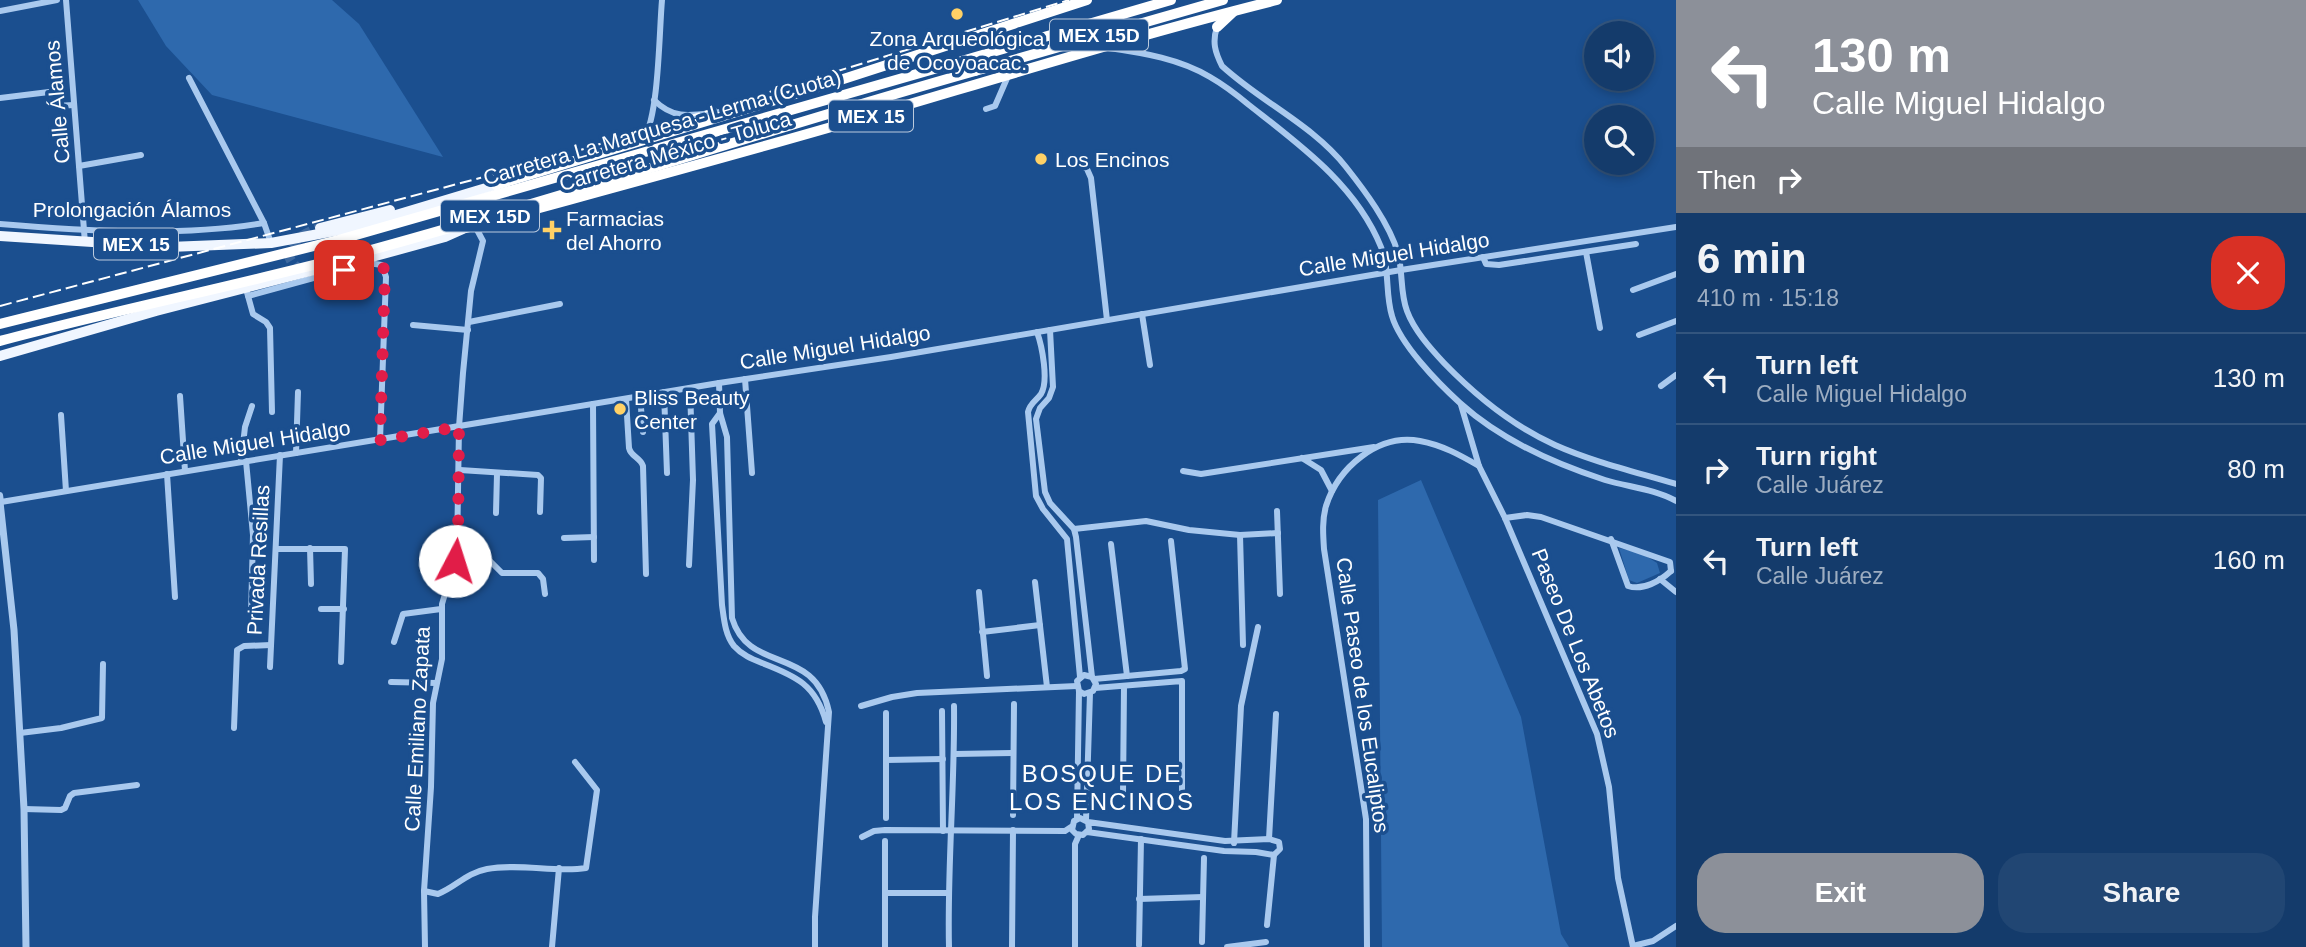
<!DOCTYPE html>
<meta charset="utf-8">
<style>
:root{--surface:#143b6b;--page:#214673;--text:#f1f3f6;--muted:#9dadc1;--line:#33557e;--accent:#8c9099}
body{margin:0;font-family:Helvetica,sans-serif;background:var(--page);color:var(--text);height:100vh;display:flex;flex-direction:column;font-size:26px;white-space:nowrap}
*{box-sizing:border-box;margin:0}
p{font-size:23px;color:var(--muted)}
.icon{flex:none;width:38px;height:38px;fill:none;stroke:currentColor;stroke-width:2;stroke-linecap:round;stroke-linejoin:round}
.map{position:relative;flex:1;overflow:hidden}
.side{display:flex;flex-direction:column;background:var(--surface);width:630px}
.side>*{flex:none}
.guide{background:#8c9099;color:#fff;overflow:hidden}
.fabs{position:absolute;left:1584px;top:21px;display:grid;gap:14px}
.fabs a{display:grid;place-items:center;width:70px;height:70px;border-radius:50%;background:var(--surface);box-shadow:0 4px 10px #0003,0 0 0 2px var(--line);font-size:35px}
.pin{position:absolute;display:grid;place-items:center;width:60px;height:60px;color:#fff;margin:-30px;border-radius:14px;box-shadow:0 4px 10px #0006}
.me{position:absolute;width:77px;margin:-38px;rotate:5deg;stroke-linejoin:round;filter:drop-shadow(0 0 5px #0008)}
.turn{display:flex;align-items:center;gap:24px;height:147px;padding:0 21px;font-size:32px}
.turn .icon{width:91px;height:91px;stroke-width:2.5}
.turn b{display:block;font-size:49px;line-height:60px}
.then{display:flex;align-items:center;height:66px;padding:0 21px;background:#0003;gap:14px;font-size:26px}
.round{display:grid;place-items:center;flex:none;width:74px;height:74px;border-radius:28px;background:var(--page)}
.head{display:flex;align-items:center;justify-content:space-between;height:119px;padding:0 21px}
h1{font-size:42px;font-weight:700;line-height:52px}
.primary-button{display:flex;gap:14px;margin-top:auto;padding:14px 21px}
.primary-button a{flex:1;height:80px;border-radius:28px;background:var(--accent);color:#fff;font-size:28px;font-weight:700;line-height:80px;text-align:center}
.primary-button a+a{background:var(--page);color:var(--text)}
ul{padding:0;list-style:none}
li{display:flex;align-items:center;gap:21px;height:91px;padding:0 21px;border-top:2px solid var(--line)}
li div{flex:1}
li b{display:block;font-size:26px}
li em{font-style:normal}
main{display:flex;flex:1;min-height:0}
.map>svg:first-child{display:block}
.green{fill:#2e69ad}
.lines{fill:none;stroke-linecap:round;stroke-linejoin:round}
.primary-tunnel{stroke:#3d69a0;stroke-width:10;stroke-dasharray:10 5;stroke-linecap:butt}
.minor{stroke:#a9c9ee;stroke-width:6}
.tertiary{stroke:#a9c9ee;stroke-width:7}
.primary{stroke:#f0f6ff;stroke-width:10}
.motorway{stroke:#fff;stroke-width:10}
.rail{stroke:#fff;stroke-width:2;stroke-dasharray:12 5;stroke-linecap:butt}
.motorway-bridge{stroke:#fff;stroke-width:10}
.route{stroke:#e11d48;stroke-width:12;stroke-dasharray:0 21.6}
.poi-dot{fill:#ffd166;stroke:#1b4f8f;stroke-width:2.5}
.labels{text-anchor:middle;dominant-baseline:central;stroke-width:7;stroke-linejoin:round;paint-order:stroke}
.shield{fill:#1b4f8f;stroke:#bbcadd;stroke-width:2}
.shield-label{font-size:19px;font-weight:bold;fill:#fff}
.poi-label{font-size:21px;fill:#fff;stroke:#1b4f8f;text-anchor:start}
.street-label{font-size:21px;fill:#fff;stroke:#1b4f8f}
.quarter-label{font-size:24px;letter-spacing:2px;fill:#fff;stroke:#1b4f8f}
</style>
<main>
<div class="map">
<svg width="1676" height="947" viewBox="0 0 1676 947">
<rect width="100%" height="100%" fill="#1b4f8f"/>
<g class="green">
<path d="M138,0h194l27,24 84,133 -231,-62 -46,-49z"/>
<path d="M1421,480l100,237 40,217 8,13h-187l-4,-447z"/>
<path d="M1619,548l24,6 14,9 3,10 -23,10 -8,-3z"/>
</g>
<g class="lines">
<path class="primary-tunnel" d="M302,271c-29,-18 -3,-37 18,-43"/>
<g class="minor">
<path d="M66,0l19,243"/>
<path d="M0,11l57,-11"/>
<path d="M1217,27c-5,15 -2,25 5,39 39,36 91,59 124,101 19,24 43,56 52,86 5,19 2,40 9,58 7,19 23,37 37,52 31,32 69,63 111,82 38,17 81,27 121,39"/>
<path d="M1109,48c35,5 71,11 101,29 14,8 27,18 39,28 51,40 107,80 132,142 9,22 4,47 11,69 8,28 46,67 68,87 41,37 92,60 145,77 23,7 50,9 71,21"/>
<path d="M189,78l75,145 7,20"/>
<path d="M0,98l49,-6 6,14 19,-1"/>
<path d="M654,100c21,21 39,15 66,12"/>
<path d="M986,109l9,-3 13,-30"/>
<path d="M644,139c15,-26 15,-105 18,-139"/>
<path d="M1080,164l7,5 4,9 16,142"/>
<path d="M79,166l62,-11"/>
<path d="M0,224c84,7 181,13 264,-1"/>
<path d="M1586,252l14,76"/>
<path d="M1483,257l3,7 13,1 137,-21"/>
<path d="M246,289l2,7 120,-33 14,2 4,12 -6,163"/>
<path d="M1633,290l43,-16"/>
<path d="M248,296l5,18 13,8 4,6 2,84"/>
<path d="M1142,314l8,51"/>
<path d="M469,322l91,-18"/>
<path d="M413,325l55,5"/>
<path d="M1050,330l3,57 -4,11 -9,10 -4,11 9,73 5,11 24,26 2,8 16,140"/>
<path d="M1037,332c5,14 12,49 4,62 -5,7 -11,9 -13,18l8,84 7,13 24,30 13,138"/>
<path d="M1639,335l37,-14"/>
<path d="M745,379l7,94"/>
<path d="M719,383l1,30 7,24 5,181c17,57 83,26 97,94l-14,205v30"/>
<path d="M1661,386l15,-11"/>
<path d="M664,392l3,81"/>
<path d="M180,396l5,75"/>
<path d="M640,396l3,36"/>
<path d="M626,399l3,49c2,9 11,9 14,18l3,108"/>
<path d="M593,404l1,156"/>
<path d="M1461,405l18,61 26,52 92,216 12,53 9,91 15,69"/>
<path d="M720,413l-8,11 10,181c2,14 3,30 12,41 8,9 18,13 28,17 34,13 54,22 64,59"/>
<path d="M61,415l5,76"/>
<path d="M296,453l2,-61"/>
<path d="M1302,458l19,12 11,21"/>
<path d="M246,461l7,74 -2,81"/>
<path d="M241,462l4,-35 7,-21"/>
<path d="M460,470l78,5 3,3 -1,34"/>
<path d="M1183,471l18,3 173,-27"/>
<path d="M167,474l8,123"/>
<path d="M0,495l1,7 718,-119 172,-26 510,-87 275,-43"/>
<path d="M1277,511l3,83"/>
<path d="M496,513l1,-39"/>
<path d="M1505,518l22,-3 14,2 129,45 1,9"/>
<path d="M1074,529l72,-8 43,9 51,5 38,-2"/>
<path d="M1240,535l3,110"/>
<path d="M564,538l30,-1"/>
<path d="M1611,539l17,47c15,5 32,-5 43,-15"/>
<path d="M1111,544l16,132"/>
<path d="M310,548l1,36"/>
<path d="M277,549h68l-4,113"/>
<path d="M455,561l32,-3 15,15h36l5,6 2,15"/>
<path d="M689,565l4,-85 -3,-92"/>
<path d="M1660,579l16,13"/>
<path d="M1035,582l12,105"/>
<path d="M979,592l8,84"/>
<path d="M321,609h23"/>
<path d="M982,632l58,-7"/>
<path d="M394,642l9,-28 38,-5"/>
<path d="M270,667l10,-212"/>
<path d="M1094,679l87,-8 4,-2 -14,-128"/>
<path d="M391,682l45,1"/>
<path d="M1095,688l87,-7v112"/>
<path d="M861,706l31,-9 25,-4 160,-7"/>
<path d="M942,711l1,120"/>
<path d="M234,728l3,-78 7,-4 27,-1"/>
<path d="M20,733l41,-5 41,-10 1,-54"/>
<path d="M955,754l57,-1"/>
<path d="M886,760l57,-1"/>
<path d="M1123,795l1,-109"/>
<path d="M24,809l37,1 4,-2 5,-12 4,-3 63,-8"/>
<path d="M1013,815l1,-111"/>
<path d="M886,818v-105"/>
<path d="M1077,818l2,-127 -2,-10 7,-6 8,2 4,7 -3,7 -9,3 -5,-3"/>
<path d="M1086,820l4,-127"/>
<path d="M1087,832l137,19 32,1 18,3 6,-6 -1,-7 -10,-3 -44,2 -137,-19 -8,-4 -6,3 -2,9 4,4 7,1 6,-6 -1,-7"/>
<path d="M862,837l12,-6 11,-1 180,1 6,-4"/>
<path d="M1269,839l7,-125"/>
<path d="M1234,843l7,-137 17,-79"/>
<path d="M424,891l14,3c18,-7 28,-21 49,-25 33,-6 70,4 99,-1l11,-78 -22,-28"/>
<path d="M885,893h63"/>
<path d="M1139,899l64,-2"/>
<path d="M1267,925l7,-70"/>
<path d="M1202,942l2,-84"/>
<path d="M1139,945l2,-106"/>
<path d="M1075,946v-102l4,-9"/>
<path d="M1633,946l20,-5 23,-15"/>
<path d="M425,947l-1,-56 7,-104 2,-84 9,-44v-55l15,-50 2,-127 4,-54 8,-82 12,-50 -8,-15"/>
<path d="M552,947l7,-79"/>
<path d="M885,947v-106"/>
<path d="M949,947c-2,-80 6,-160 5,-241"/>
<path d="M1012,947l1,-117"/>
<path d="M1227,947l39,-5"/>
<path d="M1367,947l-1,-128 -42,-270c-1,-15 -2,-29 2,-43 12,-38 52,-73 94,-65 22,4 40,14 59,25"/>
</g>
<path class="tertiary" d="M0,502l14,128 10,179 2,138"/>
<g class="primary">
<path d="M320,228l70,-18"/>
<path d="M0,236l169,11 102,-4 85,-16 140,-42"/>
<path d="M328,269l117,-32 18,-8"/>
<path d="M0,356l156,-45 174,-45"/>
</g>
<g class="motorway">
<path d="M1217,27l16,-15"/>
<path d="M948,65l223,-65"/>
<path d="M975,71l248,-71"/>
<path d="M496,185l332,-101 259,-84"/>
<path d="M466,228c131,-36 263,-71 393,-109 140,-41 278,-84 418,-119"/>
</g>
<path class="rail" d="M0,306l551,-147 518,-159"/>
<g class="motorway-bridge">
<path d="M0,324l342,-85 606,-174"/>
<path d="M0,341c119,-32 241,-56 360,-88 207,-56 409,-124 615,-182"/>
</g>
</g>
<g class="lines">
<path class="route" d="M344,270l28,-8 10,3 3,6 -5,169 79,-13 -1,115 -3,19"/>
</g>
<g class="poi-dot">
<circle cx="957" cy="14" r="7"/>
<circle cx="1041" cy="159" r="7"/>
<path d="M548.5 219.5h7v7h7v7h-7v7h-7v-7h-7v-7h7z"/>
<circle cx="620" cy="409" r="7"/>
</g>
<g class="labels">
<g class="shield">
<rect x="1050" y="19.5" width="98" height="31" rx="5"/>
<rect x="829" y="100.5" width="84" height="31" rx="5"/>
<rect x="441" y="200.5" width="98" height="31" rx="5"/>
<rect x="94" y="228.5" width="84" height="31" rx="5"/>
</g>
<g class="shield-label">
<text x="1099" y="35">MEX 15D</text>
<text x="871" y="116">MEX 15</text>
<text x="490" y="216">MEX 15D</text>
<text x="136" y="244">MEX 15</text>
</g>
<g class="poi-label">
<text x="957" y="38" text-anchor="middle">Zona Arqueológica<tspan x="957" dy="24">de Ocoyoacac.</tspan></text>
<text x="1055" y="159">Los Encinos</text>
<text x="566" y="218">Farmacias<tspan x="566" dy="24">del Ahorro</tspan></text>
<text x="634" y="397">Bliss Beauty<tspan x="634" dy="24">Center</tspan></text>
</g>
<g class="street-label">
<text transform="translate(57 102) rotate(-95)">Calle Álamos</text>
<text transform="translate(662 127) rotate(-16)">Carretera La Marquesa - Lerma (Cuota)</text>
<text transform="translate(675 151) rotate(-16)">Carretera México - Toluca</text>
<text x="132" y="209">Prolongación Álamos</text>
<text transform="translate(1394 254) rotate(-9)">Calle Miguel Hidalgo</text>
<text transform="translate(835 347) rotate(-9)">Calle Miguel Hidalgo</text>
<text transform="translate(255 442) rotate(-9)">Calle Miguel Hidalgo</text>
<text transform="translate(258 560) rotate(-87)">Privada Resillas</text>
<text transform="translate(1576 643) rotate(68)">Paseo De Los Abetos</text>
<text transform="translate(1363 695) rotate(82)">Calle Paseo de los Eucaliptos</text>
<text transform="translate(417 729) rotate(-87)">Calle Emiliano Zapata</text>
</g>
<g class="quarter-label">
<text x="1102" y="773">BOSQUE DE<tspan x="1102" dy="28">LOS ENCINOS</tspan></text>
</g>
</g>
</svg>
<div class="fabs">
<a><svg class="icon" aria-label="sound" viewBox="0 0 24 24"><path d="M4 9h4l5-4v14l-5-4H4zM17 9q2 3 0 6"/></svg></a>
<a><svg class="icon" aria-label="search" viewBox="0 0 24 24"><circle cx="10" cy="10" r="6"/><path d="M15 15l6 6"/></svg></a>
</div>
<div class="pin" style="left:344px;top:270px;background:#d93025"><svg class="icon" aria-label="arrive" viewBox="0 0 24 24"><path d="M6 21V4h12l-3 4 3 4H6"/></svg></div>
<svg class="me" style="left:455px;top:561px" viewBox="-20 -20 40 40"><circle r="19" fill="#fff"/><path d="M0-13L10 11 0 6-10 11z" fill="#e11d48"/></svg>
</div>
<section class="side">
<div class="guide">
<div class="turn"><svg class="icon" aria-label="left" viewBox="0 0 24 24"><path d="M17 20v-9H6M10 6l-5 5 5 5"/></svg><div><b>130 m</b>Calle Miguel Hidalgo</div></div>
<div class="then">Then<svg class="icon" aria-label="right" viewBox="0 0 24 24"><path d="M7 20v-9h11M14 6l5 5-5 5"/></svg></div>
</div>
<div class="head"><div><h1>6 min</h1><p>410 m · 15:18</p></div><a class="round" style="background:#d93025;color:#fff"><svg class="icon" aria-label="close" viewBox="0 0 24 24"><path d="M6 6l12 12M18 6L6 18"/></svg></a></div>
<ul>
<li><svg class="icon" aria-label="left" viewBox="0 0 24 24"><path d="M17 20v-9H6M10 6l-5 5 5 5"/></svg><div><b>Turn left</b><p>Calle Miguel Hidalgo</p></div><em>130 m</em></li>
<li><svg class="icon" aria-label="right" viewBox="0 0 24 24"><path d="M7 20v-9h11M14 6l5 5-5 5"/></svg><div><b>Turn right</b><p>Calle Juárez</p></div><em>80 m</em></li>
<li><svg class="icon" aria-label="left" viewBox="0 0 24 24"><path d="M17 20v-9H6M10 6l-5 5 5 5"/></svg><div><b>Turn left</b><p>Calle Juárez</p></div><em>160 m</em></li>
</ul>
<div class="primary-button"><a>Exit</a><a>Share</a></div>
</section>
</main>
